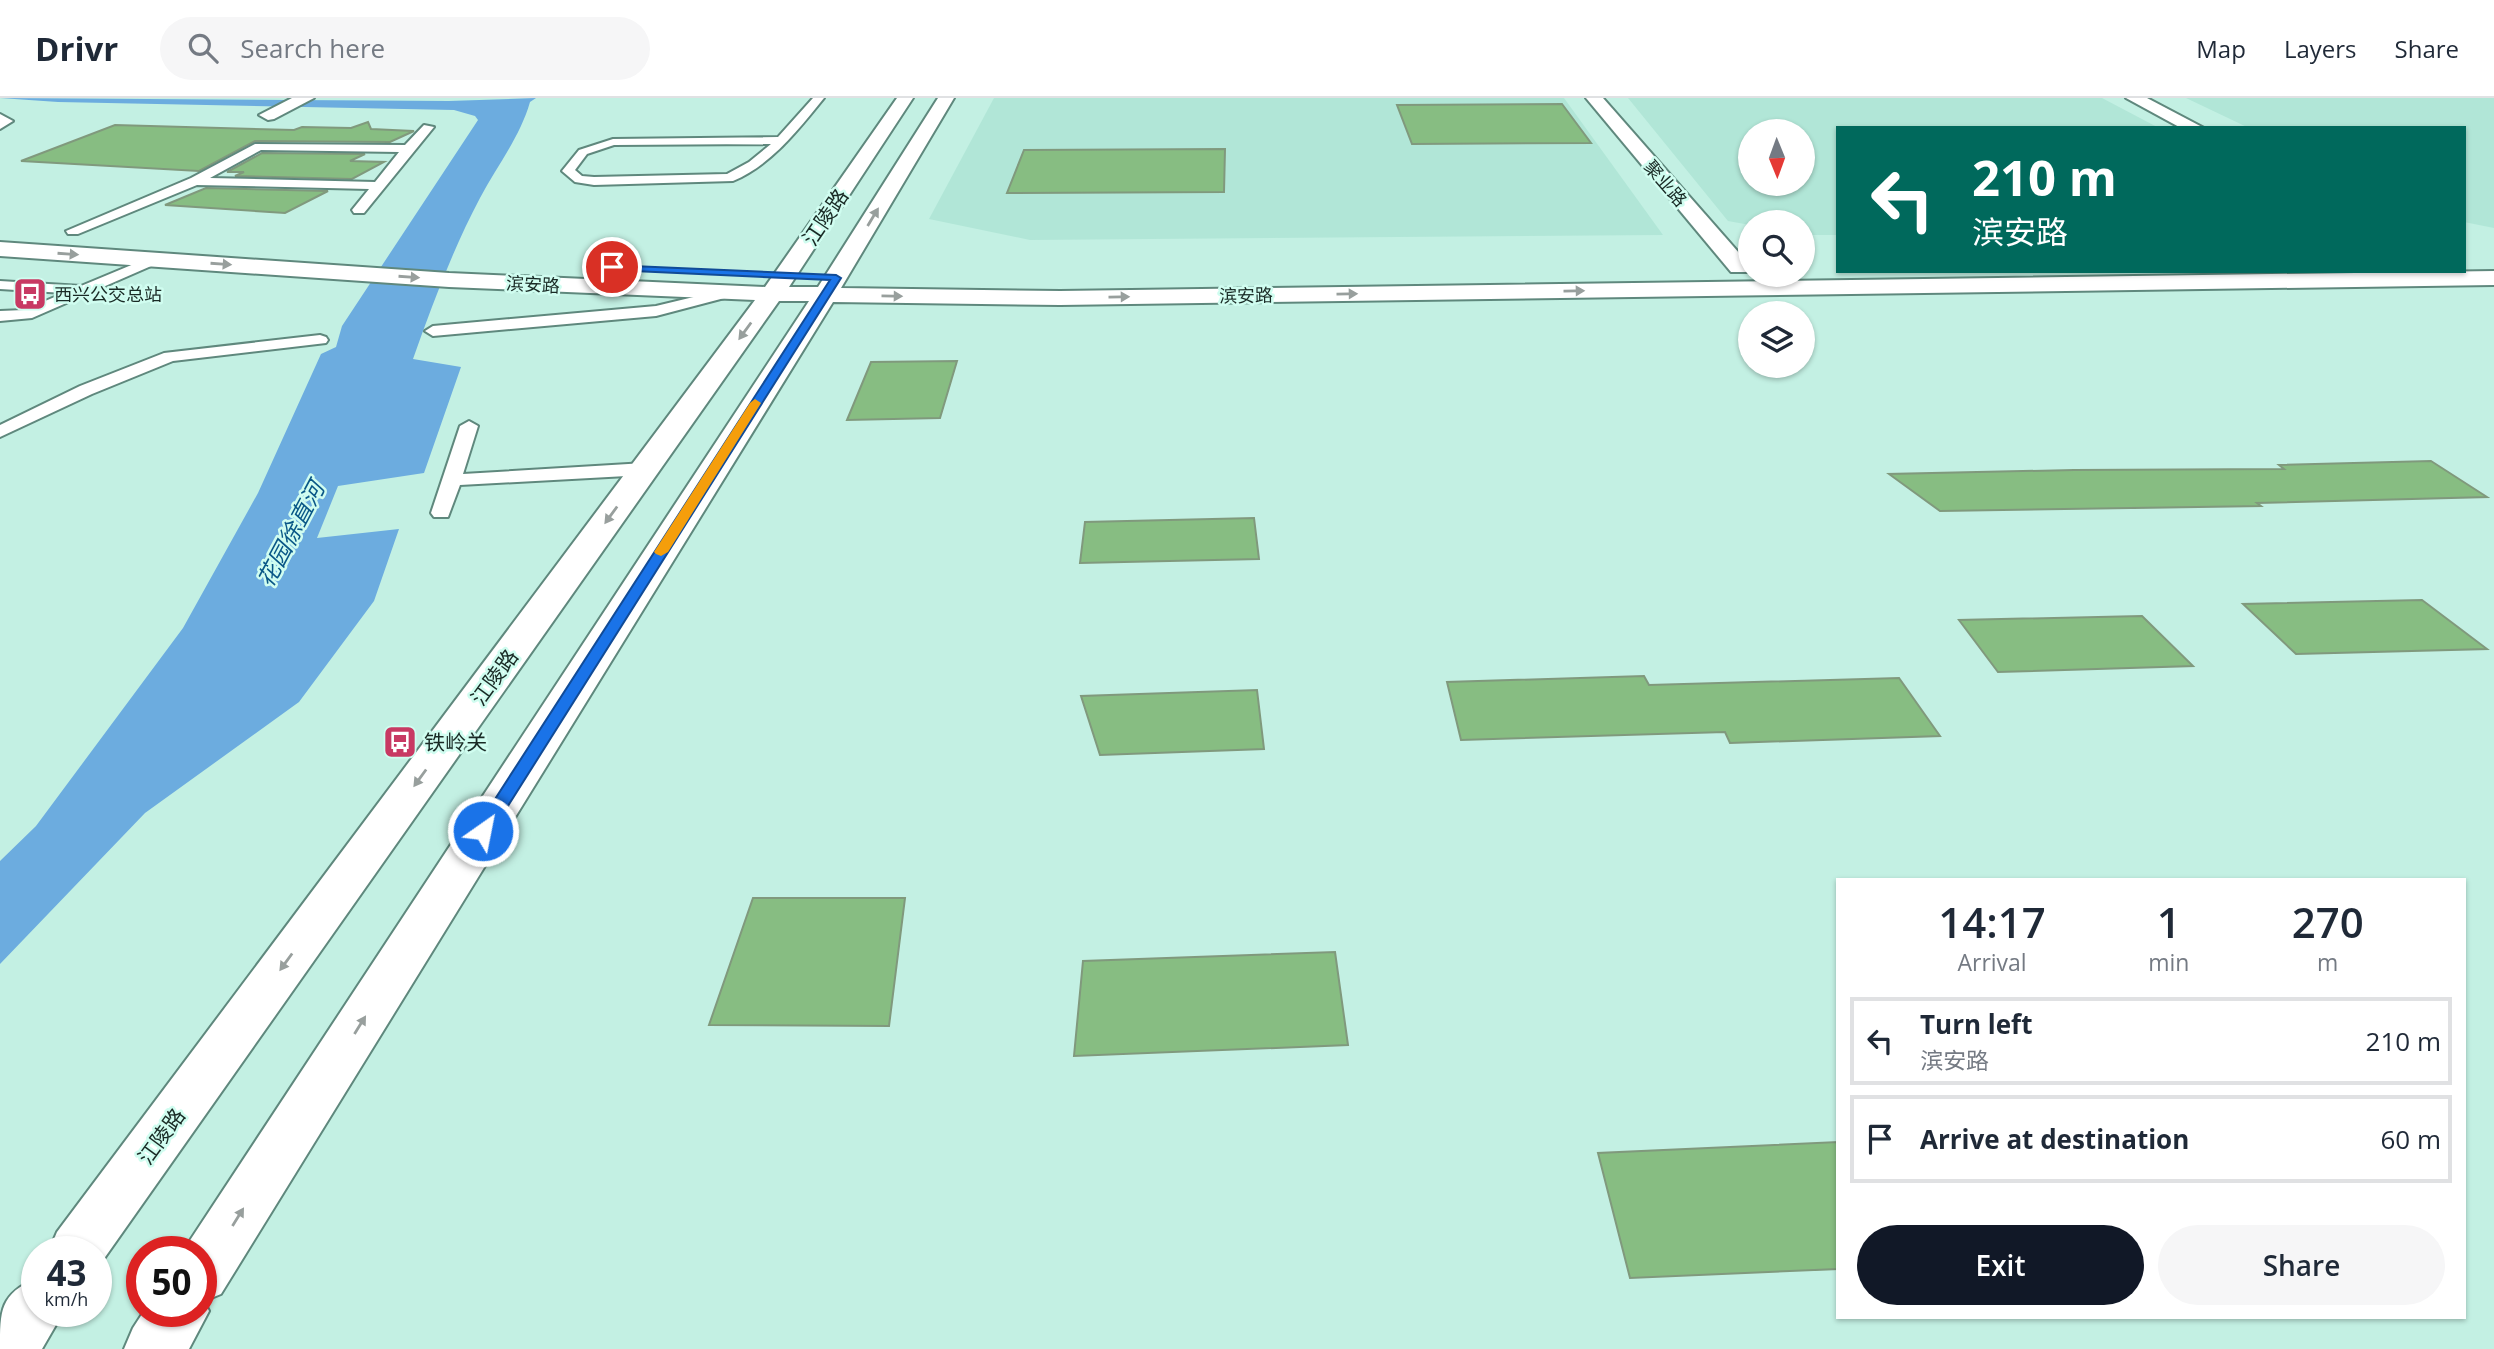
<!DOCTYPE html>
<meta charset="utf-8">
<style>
:root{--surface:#fff;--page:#f6f6f7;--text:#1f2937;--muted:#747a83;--line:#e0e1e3;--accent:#111827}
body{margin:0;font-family:"Open Sans","Noto Sans SC",sans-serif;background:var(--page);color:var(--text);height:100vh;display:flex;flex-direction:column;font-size:26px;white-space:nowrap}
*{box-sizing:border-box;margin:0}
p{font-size:23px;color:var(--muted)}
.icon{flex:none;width:38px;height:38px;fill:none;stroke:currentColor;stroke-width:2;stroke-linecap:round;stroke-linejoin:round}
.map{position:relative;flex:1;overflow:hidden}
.sheet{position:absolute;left:1836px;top:780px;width:630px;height:441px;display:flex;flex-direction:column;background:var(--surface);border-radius:0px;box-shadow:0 2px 5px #0004}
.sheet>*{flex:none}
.guide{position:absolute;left:1836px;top:28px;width:630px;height:147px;border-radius:0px;box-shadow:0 2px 5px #0004;background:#00695c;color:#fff;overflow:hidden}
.needle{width:46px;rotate:179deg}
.buttons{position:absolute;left:1738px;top:21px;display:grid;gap:14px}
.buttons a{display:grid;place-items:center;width:77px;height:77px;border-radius:50%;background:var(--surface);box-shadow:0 2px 5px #0004;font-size:35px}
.speed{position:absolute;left:21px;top:1138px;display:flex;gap:14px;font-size:35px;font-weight:700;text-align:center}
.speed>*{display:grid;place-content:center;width:91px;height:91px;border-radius:50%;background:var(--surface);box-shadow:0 2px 5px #0004;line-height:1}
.speed small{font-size:18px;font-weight:400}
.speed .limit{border:10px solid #d22;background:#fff;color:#111}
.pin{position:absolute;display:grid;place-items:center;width:60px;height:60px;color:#fff;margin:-30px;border:4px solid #fff;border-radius:50%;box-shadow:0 2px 7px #0007}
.me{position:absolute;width:77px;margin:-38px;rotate:33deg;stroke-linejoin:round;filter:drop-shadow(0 0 5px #0008)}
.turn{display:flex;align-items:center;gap:24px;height:147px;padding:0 21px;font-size:32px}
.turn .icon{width:91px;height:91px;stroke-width:2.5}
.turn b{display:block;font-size:49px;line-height:60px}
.eta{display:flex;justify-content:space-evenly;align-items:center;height:119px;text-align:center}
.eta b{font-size:42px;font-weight:600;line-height:49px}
.action{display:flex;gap:14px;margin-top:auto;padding:14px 21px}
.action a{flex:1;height:80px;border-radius:42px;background:var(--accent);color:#fff;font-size:28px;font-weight:600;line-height:80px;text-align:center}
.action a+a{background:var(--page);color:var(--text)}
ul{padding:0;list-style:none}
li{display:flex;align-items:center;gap:21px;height:88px;margin:0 14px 10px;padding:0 7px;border:4px solid var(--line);border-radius:0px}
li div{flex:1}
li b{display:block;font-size:26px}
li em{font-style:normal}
header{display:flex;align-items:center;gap:42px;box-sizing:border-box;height:98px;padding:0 35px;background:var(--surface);border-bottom:2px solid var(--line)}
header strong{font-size:33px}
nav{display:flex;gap:38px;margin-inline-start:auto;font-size:24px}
.search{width:490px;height:63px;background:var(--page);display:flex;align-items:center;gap:18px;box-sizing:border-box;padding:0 24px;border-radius:38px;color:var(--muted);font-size:26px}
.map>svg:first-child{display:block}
.built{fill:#b1e6d7;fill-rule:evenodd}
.water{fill:#6cacdf}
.building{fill:#87bd82;stroke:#80997d;stroke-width:2}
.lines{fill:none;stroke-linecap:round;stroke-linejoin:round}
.lane-casing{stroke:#5f887d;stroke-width:4}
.street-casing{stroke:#5f887d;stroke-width:4}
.secondary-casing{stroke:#5f887d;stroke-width:4}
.lane{fill:#fff;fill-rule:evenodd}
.street{fill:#fff;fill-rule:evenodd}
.secondary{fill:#fff;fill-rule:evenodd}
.oneway{fill:#989f9d}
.route{fill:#1a73e8;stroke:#114b97;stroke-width:2}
.slow{fill:#f59e0b}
.labels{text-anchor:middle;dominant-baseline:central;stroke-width:5;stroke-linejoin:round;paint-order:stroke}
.far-street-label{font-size:18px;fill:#192a25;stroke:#d0fdf0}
.far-poi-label{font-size:18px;fill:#192a25;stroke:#d0fdf0;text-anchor:start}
.street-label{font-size:21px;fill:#192a25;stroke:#d0fdf0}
.poi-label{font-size:21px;fill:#192a25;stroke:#d0fdf0;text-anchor:start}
.water-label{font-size:23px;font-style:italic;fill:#095787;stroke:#d0fdf0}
</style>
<header>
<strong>Drivr</strong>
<div class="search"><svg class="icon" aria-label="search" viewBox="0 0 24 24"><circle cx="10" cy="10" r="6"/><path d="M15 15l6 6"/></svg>Search here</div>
<nav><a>Map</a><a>Layers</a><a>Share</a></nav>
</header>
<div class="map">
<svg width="2494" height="1251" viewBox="0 0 2494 1251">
<rect width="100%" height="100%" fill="#c3f0e3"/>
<g class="built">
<path d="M994,0h570l99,137 -633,5 -101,-21z"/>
<path d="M1628,0h474l57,30h-321l-1,107h-34l-1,-13h-52v3l-22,-4zM1750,33h52v53h-52z"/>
<path d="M2186,0h308v130l-30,-6v-94h-215z"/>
</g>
<path class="water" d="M0,0l449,3 87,-3 -6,4c-10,35 -33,64 -50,96 -27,51 -48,107 -67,161l48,8 -37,106 -86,13 -21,52 82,-9 -25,72 -75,101 -154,111 -145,151v-103l36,-35 147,-198 75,-135 63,-139 15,-7 6,-21 136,-206 -3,-4 -21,-6 -396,-8z"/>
<g class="building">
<path d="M1562,6l29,39 -179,1 -15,-39z"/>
<path d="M368,24l3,7 43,2 -24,11 -135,-1 -56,30 -178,-10 94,-36 179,5 8,-3 49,1z"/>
<path d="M1225,51l-1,43 -217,1 17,-43z"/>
<path d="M262,55l103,1 -15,7 34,1 -32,17 -117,-3 9,-4h-17z"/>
<path d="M206,90l122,3 -43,22 -120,-8z"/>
<path d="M957,263l-17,57 -93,2 24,-58z"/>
<path d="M2431,363l56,36 -230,6 4,3 -321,5 -51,-37 185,-4 210,-1 -5,-4z"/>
<path d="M1254,420l5,41 -179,4 5,-41z"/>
<path d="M2422,502l65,49 -191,5 -53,-50z"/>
<path d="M2142,518l51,50 -195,6 -39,-52z"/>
<path d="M1644,578l5,9 250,-7 41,58 -210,7 -5,-11 -264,8 -14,-58z"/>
<path d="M1257,592l7,59 -164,6 -19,-59z"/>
<path d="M753,800h152l-16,128 -180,-1z"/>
<path d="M1335,854l13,93 -274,11 9,-95z"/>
<path d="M1838,1044v127l-208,9 -32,-125z"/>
</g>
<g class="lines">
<defs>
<g id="lane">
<path d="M813,0h11c-25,31 -53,67 -91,83l-139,4 -19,-3 -13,-11 17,-21 34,-11 165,-2zM771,46l-22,18 -22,12 -133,3 -12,-1 -7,-6 12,-16 27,-9z"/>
<path d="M0,16l13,7 -13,8z"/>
<path d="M424,27l10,2 -70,86h-10l-2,-3 17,-21 -172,-4 -119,49h-10l-2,-3 125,-53 64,-34 150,1zM261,52l138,2 -24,30 -165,-4z"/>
<path d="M153,158l7,4 -2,3 -126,55 -32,3v-10l24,-1 40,-17 -64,-4v-8l81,5z"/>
<path d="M727,191l5,1 2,3 -2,3 -76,20 -223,20 -8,-5 8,-5 223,-20z"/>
<path d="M320,237l6,2 2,3 -2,3 -153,18 -81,33 -92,43v-12l80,-39 84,-33z"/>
<path d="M469,323l9,5 -15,48 182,-11 9,6 -9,6 -185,10 -12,32h-14l-3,-4 29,-87z"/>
</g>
<path id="street" d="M292,0h22l-40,21 -6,1 -9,-5z"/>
<g id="secondary">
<path d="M897,0h16l-124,189h29l120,-189h16l-113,190 219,3 1434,-20v14l-1434,20 -227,-3 -612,992 -17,7 5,10 -20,38h-65l9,-21 11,-17h57v-60h-18l626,-950h-30l-683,969v-19h-47l8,-19 698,-932 -306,-13 -449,-31v-14l449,31 316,14z"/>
<path d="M1586,0h17l144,164 3,5 -3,5h-16z"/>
<path d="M2126,0h21l57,30h-23z"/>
<path d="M37,1180v33h27l-22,38h-42c0,-39 0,-55 37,-71z"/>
</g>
</defs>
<use href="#lane" class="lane-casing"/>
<use href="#street" class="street-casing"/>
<use href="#secondary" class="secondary-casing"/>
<use href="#lane" class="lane"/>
<use href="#street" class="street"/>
<use href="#secondary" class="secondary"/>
</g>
<defs><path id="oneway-solid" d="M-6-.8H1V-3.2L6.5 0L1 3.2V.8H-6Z" transform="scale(1.75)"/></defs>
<g class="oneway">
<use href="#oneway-solid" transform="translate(873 119) rotate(-59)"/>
<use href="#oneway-solid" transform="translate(68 156) rotate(4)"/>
<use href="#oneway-solid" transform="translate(221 166) rotate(4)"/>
<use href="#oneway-solid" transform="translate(409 179) rotate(4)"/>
<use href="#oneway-solid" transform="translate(1574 193) rotate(-1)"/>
<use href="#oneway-solid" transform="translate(1347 196) rotate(-1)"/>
<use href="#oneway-solid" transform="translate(892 198) rotate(1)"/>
<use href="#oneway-solid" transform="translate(1119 199) rotate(-1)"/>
<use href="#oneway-solid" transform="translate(745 233) rotate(126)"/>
<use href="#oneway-solid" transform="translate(611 417) rotate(126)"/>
<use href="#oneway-solid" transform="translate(420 680) rotate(126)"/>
<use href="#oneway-solid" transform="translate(286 864) rotate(126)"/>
<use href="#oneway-solid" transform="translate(360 927) rotate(-58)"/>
<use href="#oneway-solid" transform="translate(238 1119) rotate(-58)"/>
</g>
<path class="route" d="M609,167l227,10 5,3 -352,558 -6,1 -9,-6 3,-4 353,-547 -218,-10 -3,-1z"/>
<path class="slow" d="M755,301l6,4 -93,149 -7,4 -5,-2 -2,-2 96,-149z"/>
<defs>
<symbol id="bus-square" viewBox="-11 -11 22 22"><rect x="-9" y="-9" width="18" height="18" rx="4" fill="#c83963" stroke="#d0fdf0"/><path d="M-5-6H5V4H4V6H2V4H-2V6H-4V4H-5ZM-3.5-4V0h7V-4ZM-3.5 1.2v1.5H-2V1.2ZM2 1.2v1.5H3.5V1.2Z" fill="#fff"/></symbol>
</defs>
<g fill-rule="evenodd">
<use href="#bus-square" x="11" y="177" width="38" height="38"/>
<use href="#bus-square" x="381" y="625" width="38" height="38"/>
</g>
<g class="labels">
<g class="far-street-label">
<text transform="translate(1666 85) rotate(49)">聚业路</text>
<text transform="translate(533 186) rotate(3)">滨安路</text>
<text transform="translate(1246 197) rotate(-1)">滨安路</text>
</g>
<g class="far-poi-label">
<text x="54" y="196">西兴公交总站</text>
</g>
<g class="street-label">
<text transform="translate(825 119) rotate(-56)">江陵路</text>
<text transform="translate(494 579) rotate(-54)">江陵路</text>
<text transform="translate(161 1038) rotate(-54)">江陵路</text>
</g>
<g class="poi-label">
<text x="424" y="644">铁岭关</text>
</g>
<g class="water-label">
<text transform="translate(290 436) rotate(-62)">花园徐直河</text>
</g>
</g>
</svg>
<div class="buttons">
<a><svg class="needle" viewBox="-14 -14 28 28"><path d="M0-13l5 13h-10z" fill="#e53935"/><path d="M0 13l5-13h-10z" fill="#747a83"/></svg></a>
<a><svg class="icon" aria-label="search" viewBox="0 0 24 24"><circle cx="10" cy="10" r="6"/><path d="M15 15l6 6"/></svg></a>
<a><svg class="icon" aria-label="layers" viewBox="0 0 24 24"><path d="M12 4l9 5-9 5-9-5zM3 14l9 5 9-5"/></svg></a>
</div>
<div class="speed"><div>43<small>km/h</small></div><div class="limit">50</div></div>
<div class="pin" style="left:612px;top:169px;background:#d93025"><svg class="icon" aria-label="arrive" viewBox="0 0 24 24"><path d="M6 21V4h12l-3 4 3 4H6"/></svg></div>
<svg class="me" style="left:483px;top:733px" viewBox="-20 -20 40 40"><circle r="17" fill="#1a73e8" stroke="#fff" stroke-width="3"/><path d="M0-11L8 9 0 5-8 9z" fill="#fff"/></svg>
<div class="guide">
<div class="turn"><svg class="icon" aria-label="left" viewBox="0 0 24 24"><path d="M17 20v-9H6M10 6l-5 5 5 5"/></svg><div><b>210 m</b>滨安路</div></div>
</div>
<section class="sheet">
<div class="eta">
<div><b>14:17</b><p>Arrival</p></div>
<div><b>1</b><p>min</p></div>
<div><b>270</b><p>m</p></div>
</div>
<ul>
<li><svg class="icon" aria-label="left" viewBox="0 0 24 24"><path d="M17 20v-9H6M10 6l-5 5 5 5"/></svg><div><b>Turn left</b><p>滨安路</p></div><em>210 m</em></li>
<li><svg class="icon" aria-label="arrive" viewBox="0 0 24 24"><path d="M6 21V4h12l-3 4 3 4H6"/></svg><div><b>Arrive at destination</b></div><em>60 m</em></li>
</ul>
<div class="action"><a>Exit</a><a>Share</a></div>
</section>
</div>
